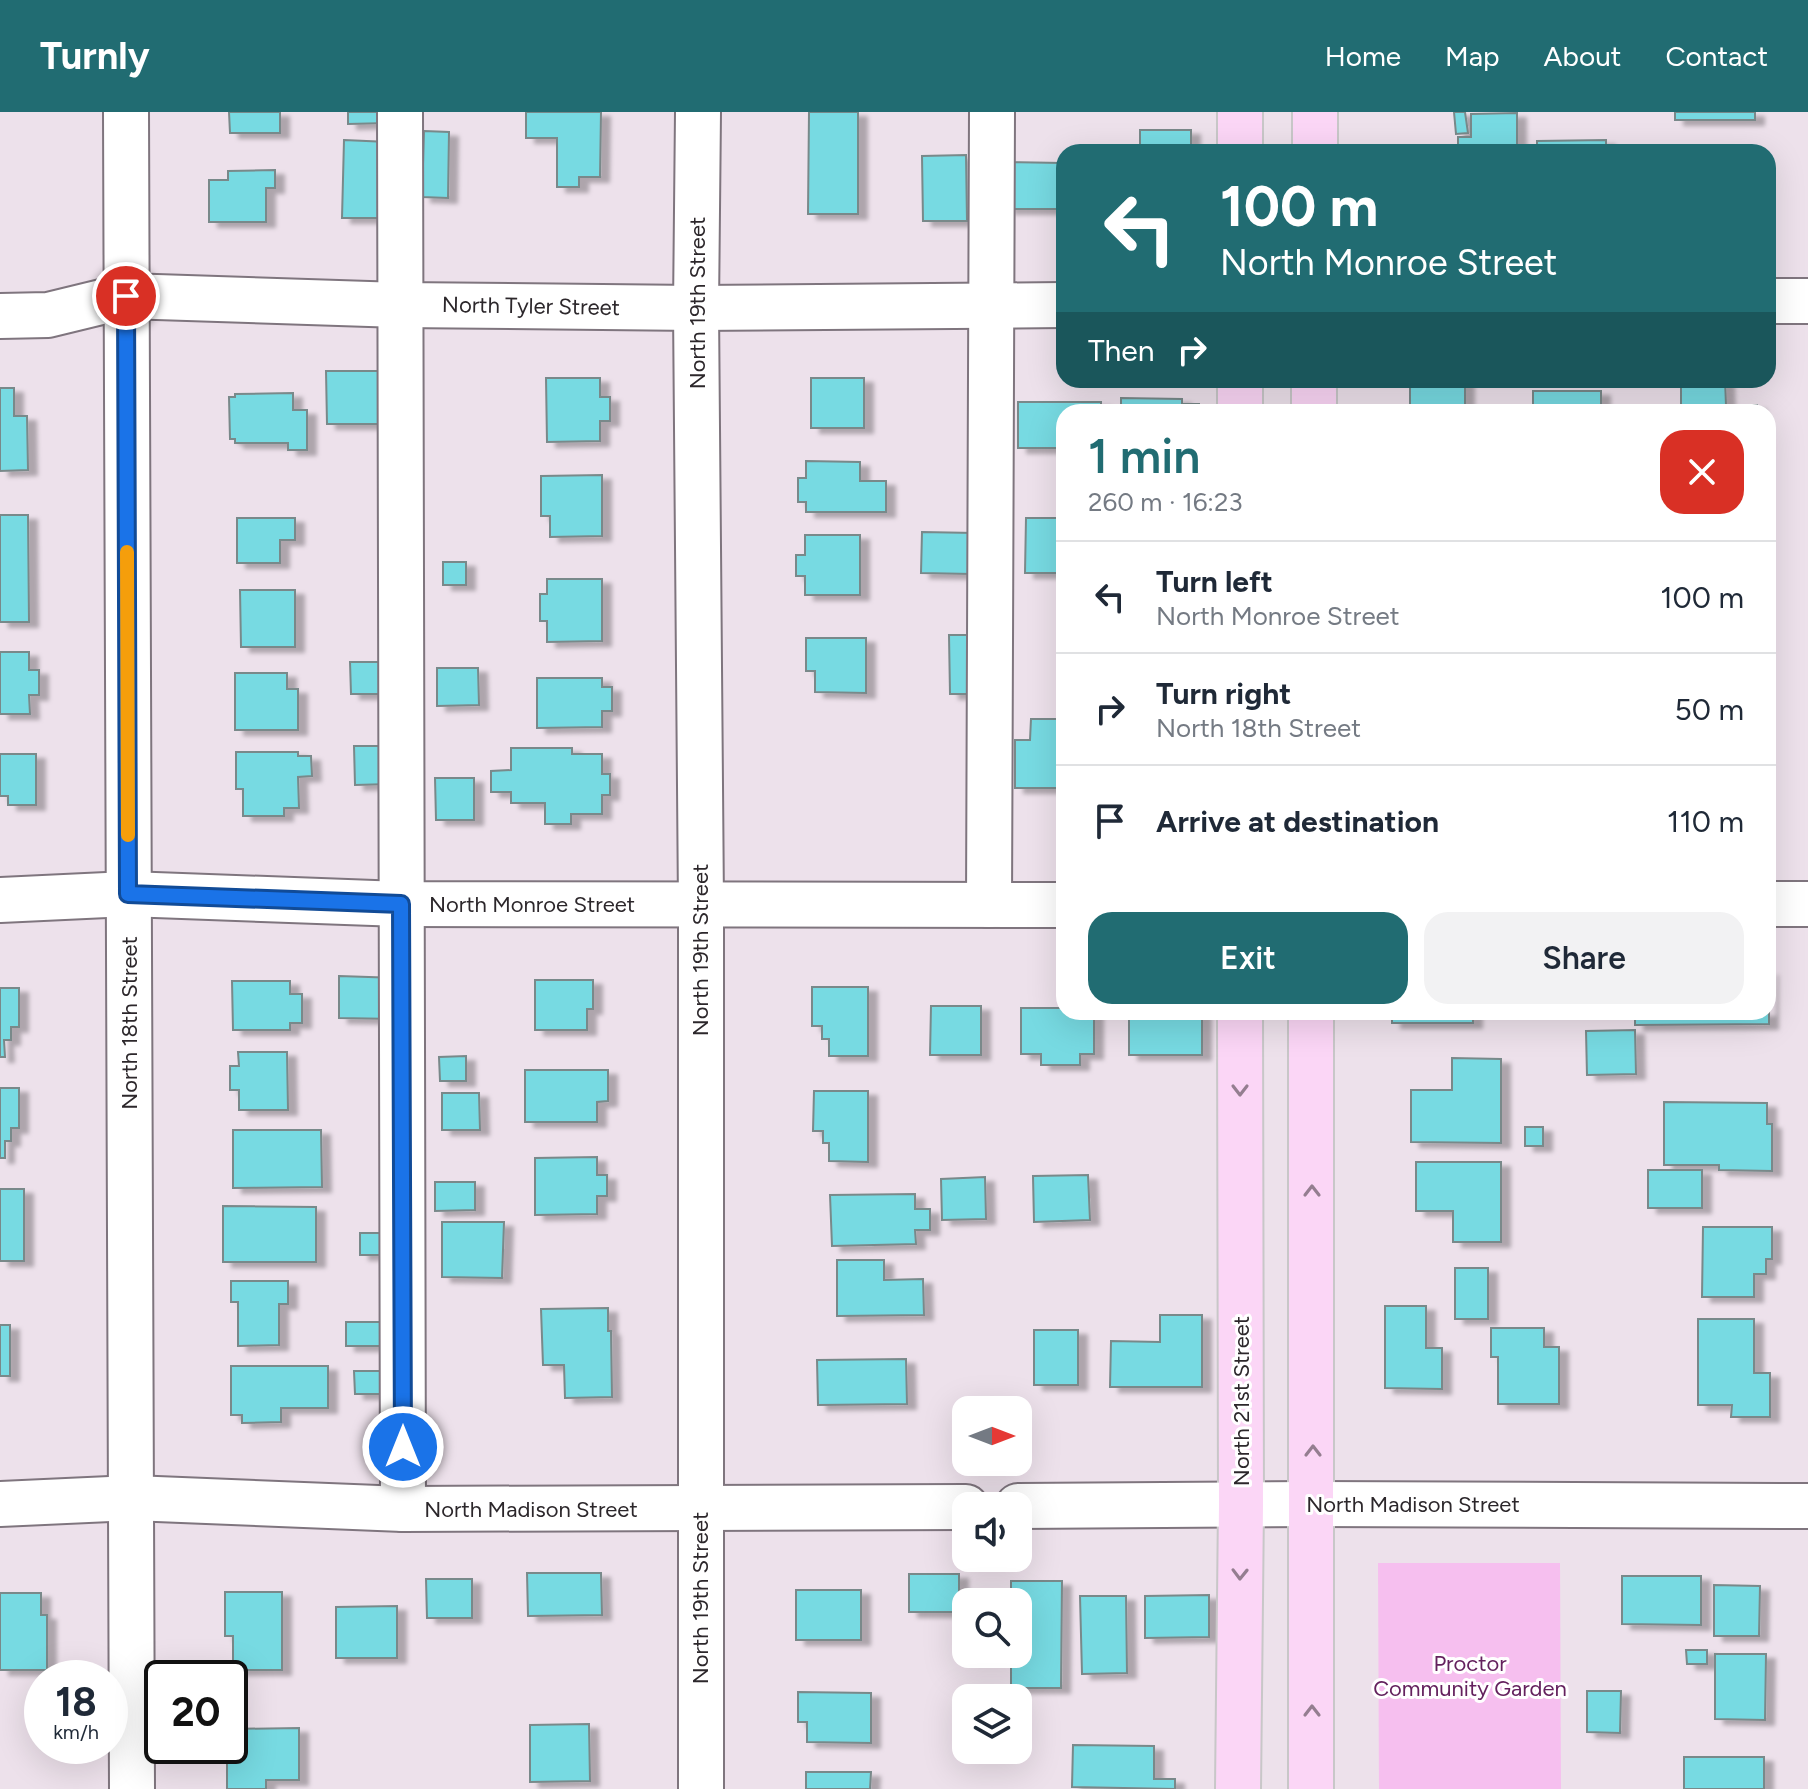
<!DOCTYPE html>
<meta charset="utf-8">
<style>
:root{--surface:#fff;--page:#f2f2f3;--text:#1f2937;--muted:#747a83;--line:#e0e1e3;--accent:#216c72}
body{margin:0;font-family:Figtree,sans-serif;background:var(--page);color:var(--text);height:100vh;display:flex;flex-direction:column;font-size:30px;white-space:nowrap}
*{box-sizing:border-box;margin:0}
p{font-size:26px;color:var(--muted)}
.icon{flex:none;width:44px;height:44px;fill:none;stroke:currentColor;stroke-width:2;stroke-linecap:round;stroke-linejoin:round}
.map{position:relative;flex:1;overflow:hidden}
.drawer{position:absolute;left:1056px;top:292px;width:720px;height:616px;display:flex;flex-direction:column;background:var(--surface);border-radius:24px;box-shadow:0 8px 32px #0002}
.drawer>*{flex:none}
.guide{position:absolute;left:1056px;top:32px;width:720px;height:244px;border-radius:24px;box-shadow:0 8px 32px #0002;background:#216c72;color:#fff;overflow:hidden}
.needle{width:52px;rotate:90deg}
.controls{position:absolute;left:952px;top:1284px;display:grid;gap:16px}
.controls a{display:grid;place-items:center;width:80px;height:80px;border-radius:16px;background:var(--surface);box-shadow:0 8px 32px #0002;font-size:40px}
.speed{position:absolute;left:24px;top:1548px;display:flex;gap:16px;font-size:40px;font-weight:700;text-align:center}
.speed>*{display:grid;place-content:center;width:104px;height:104px;border-radius:50%;background:var(--surface);box-shadow:0 8px 32px #0002;line-height:1}
.speed small{font-size:20px;font-weight:400}
.speed .limit{border:4px solid #111;border-radius:12px;background:#fff;color:#111}
.pin{position:absolute;display:grid;place-items:center;width:68px;height:68px;color:#fff;margin:-34px;border:4px solid #fff;border-radius:50%;box-shadow:0 2px 8px #0007}
.me{position:absolute;width:88px;margin:-44px;rotate:0deg;stroke-linejoin:round;filter:drop-shadow(0 0 6px #0008)}
.turn{display:flex;align-items:center;gap:28px;height:168px;padding:0 32px;font-size:36px}
.turn .icon{width:104px;height:104px;stroke-width:2.5}
.turn b{display:block;font-size:56px;line-height:68px}
.then{display:flex;align-items:center;height:76px;padding:0 32px;background:#0003;gap:16px;font-size:30px}
.round{display:grid;place-items:center;flex:none;width:84px;height:84px;border-radius:24px;background:var(--page)}
.headline{display:flex;align-items:center;justify-content:space-between;height:136px;padding:0 32px}
h1{font-size:48px;font-weight:600;line-height:60px;color:var(--accent)}
.action{display:flex;gap:16px;margin-top:auto;padding:16px 32px}
.action a{flex:1;height:92px;border-radius:24px;background:var(--accent);color:#fff;font-size:32px;font-weight:600;line-height:92px;text-align:center}
.action a+a{background:var(--page);color:var(--text)}
ul{padding:0;list-style:none}
li{display:flex;align-items:center;gap:24px;height:112px;padding:0 32px;border-top:2px solid var(--line)}
li div{flex:1}
li b{display:block;font-size:30px}
li em{font-style:normal}
header{display:flex;align-items:center;gap:48px;box-sizing:border-box;height:112px;padding:0 40px;background:var(--accent);color:#fff}
header strong{font-size:38px}
nav{display:flex;gap:44px;margin-inline-start:auto;font-size:28px}
.map>svg:first-child{display:block}
.green{fill:#f6bfef}
.building{fill:#77dae2;stroke:#79898a;stroke-width:2;filter:url(#shadow)}
.lines{fill:none;stroke-linecap:round;stroke-linejoin:round}
.minor-casing{stroke:#7f757e;stroke-width:48}
.major-casing{stroke:#c8c7c8;stroke-width:48}
.minor{stroke:#fff;stroke-width:44}
.major{stroke:#fbd6f6;stroke-width:44}
.oneway{stroke:#947e90}
.route-casing{stroke:#114b97;stroke-width:20}
.route{stroke:#1a73e8;stroke-width:14}
.slow{stroke:#f59e0b;stroke-width:14}
.labels{text-anchor:middle;dominant-baseline:central;stroke-width:6;stroke-linejoin:round;paint-order:stroke}
.street-label{font-size:22px;fill:#2c272b;stroke:#fff}
.park-label{font-size:22px;fill:#64215e;stroke:#fff}
</style>
<header>
<strong>Turnly</strong>
<nav><a>Home</a><a>Map</a><a>About</a><a>Contact</a></nav>
</header>
<div class="map">
<svg width="1808" height="1677" viewBox="0 0 1808 1677">
<defs>
<filter id="shadow"><feDropShadow dx="9" dy="5" stdDeviation="2" flood-color="#0004"/></filter>
</defs>
<rect width="100%" height="100%" fill="#ede1eb"/>
<path class="green" d="M1378,1451h182l1,226h-182z"/>
<g class="building">
<path d="M229,0h51v21h-50z"/>
<path d="M348,0h40v11l-40,1z"/>
<path d="M526,0h75l-1,65h-21v10h-22v-49h-31z"/>
<path d="M809,0h49v102h-50z"/>
<path d="M1454,0h11l3,21 -12,1z"/>
<rect x="1675" y="0" width="80" height="8"/>
<path d="M1517,1v39h-71v-4h12v-11h13v-23z"/>
<rect x="1140" y="18" width="51" height="22"/>
<path d="M424,19l25,1 -1,66 -26,-1z"/>
<path d="M344,28l44,2 -2,76h-44z"/>
<path d="M1606,28v12h-69v-11z"/>
<path d="M1425,33v7h-66l24,-1v-5z"/>
<path d="M966,43l1,66h-44l-1,-65z"/>
<path d="M1006,50l56,1v46h-56z"/>
<path d="M275,58v18h-9v34h-57v-42h19v-9z"/>
<path d="M326,259h72v53h-71z"/>
<path d="M546,266h54v19h10v24h-10v20l-53,1z"/>
<rect x="811" y="266" width="53" height="50"/>
<rect x="1410" y="268" width="55" height="32"/>
<path d="M1681,268h44l1,25h31v7h-76z"/>
<path d="M0,276h14v28h13l1,54 -28,1z"/>
<rect x="1533" y="279" width="68" height="21"/>
<path d="M293,281v17h14v40h-19v-7h-53v-4h-5l-1,-42h6v-3z"/>
<path d="M1121,286l61,1v5h17v8h-78z"/>
<path d="M1018,290h83v10h-37v36h-46z"/>
<path d="M806,349l54,1v19h26v31h-80v-10h-8v-24h8z"/>
<path d="M602,363v61l-52,1v-21h-9v-40z"/>
<path d="M0,403h28l1,107h-29z"/>
<path d="M237,406h58v22h-15v23h-43z"/>
<path d="M1026,406h38v55h-39z"/>
<path d="M922,420l52,1 -2,41 -51,-1z"/>
<path d="M805,423h55v60h-55v-19h-9v-21h9z"/>
<rect x="443" y="450" width="23" height="23"/>
<path d="M547,467h55v62l-55,1v-21h-7v-27h7z"/>
<path d="M240,478h55v57h-54z"/>
<path d="M949,523h26v59h-25z"/>
<path d="M806,526h60v55l-51,-1v-21h-9z"/>
<path d="M0,540h29v18h10v25h-10l1,19h-30z"/>
<path d="M350,550h40v32h-39z"/>
<path d="M437,556h41l1,37 -42,1z"/>
<path d="M235,561h52v16h11v41h-63z"/>
<path d="M537,566h65v9h10v24h-10v16l-65,1z"/>
<path d="M1031,607h33v69h-49v-48h15z"/>
<path d="M354,634h36v38l-35,1z"/>
<path d="M511,636h61v6h30v20h8v21h-8v19h-31v10h-26v-21h-34v-11h-20v-21l20,-1z"/>
<path d="M236,640h62v4h13l1,20 -14,1 1,31h-15v8h-41v-27h-7z"/>
<path d="M0,642h36v51h-28v-9h-8z"/>
<path d="M435,666h39v42h-38z"/>
<path d="M1769,858v54l-134,1v-13h133z"/>
<path d="M339,864l59,2 -2,41 -57,-1z"/>
<path d="M535,868h58v29h-6v21h-52z"/>
<path d="M232,869h58v13h12v29h-12v7h-57z"/>
<path d="M812,875h56v69h-39v-17h-7v-13h-10z"/>
<path d="M0,876h19v39h-8v13h-7l1,17h-5z"/>
<path d="M931,894h50v49h-51z"/>
<path d="M1021,896h43v4h30v42h-14v11h-39v-11h-20z"/>
<rect x="1129" y="900" width="73" height="43"/>
<rect x="1392" y="900" width="81" height="11"/>
<path d="M1635,918l1,44 -49,1 -1,-44z"/>
<path d="M238,940h49l1,58h-49v-20h-9v-24h9z"/>
<path d="M466,944v25h-26l-1,-24z"/>
<path d="M1452,946l49,1v84l-90,-1v-52h41z"/>
<path d="M525,958h83v31l-11,1v20h-72z"/>
<path d="M0,976h19v40h-8v13h-6v17h-5z"/>
<path d="M814,979h54v71l-39,-1v-18h-6v-12h-10z"/>
<path d="M442,981h37l1,37h-38z"/>
<path d="M1664,990l103,1v21h5v47l-53,-1v-5h-55z"/>
<rect x="1525" y="1015" width="18" height="19"/>
<path d="M233,1018h88l1,57 -89,1z"/>
<path d="M597,1045v18h10v21h-10v18l-62,1v-57z"/>
<path d="M1416,1050h85v80h-48v-31h-37z"/>
<rect x="1648" y="1058" width="54" height="38"/>
<path d="M1088,1063l2,45 -56,2 -1,-46z"/>
<path d="M985,1065l1,42 -44,1 -1,-41z"/>
<path d="M435,1070h40v28l-40,1z"/>
<rect x="0" y="1077" width="24" height="72"/>
<path d="M915,1082v15h15v21h-15l1,14 -84,2 -2,-51z"/>
<path d="M223,1094l93,1v55h-93z"/>
<path d="M442,1110h62l-2,56 -60,-1z"/>
<path d="M1703,1115h69v32h-6v15h-12v23h-52z"/>
<rect x="360" y="1121" width="32" height="22"/>
<path d="M837,1148h47v20l39,-1 1,36 -87,1z"/>
<rect x="1455" y="1156" width="33" height="51"/>
<path d="M231,1169h57v23h-9v41l-41,1v-44h-7z"/>
<path d="M1385,1194h41v42h16v41l-57,-1z"/>
<path d="M608,1196v23h3l1,66 -47,1 -1,-33h-21l-2,-56z"/>
<path d="M1160,1203h42v72h-92l1,-46 49,1z"/>
<path d="M1698,1207h56v54h16v44h-39l1,-12h-34z"/>
<rect x="346" y="1210" width="40" height="24"/>
<rect x="0" y="1213" width="10" height="51"/>
<path d="M1491,1216h53v19h15v57h-61v-47h-7z"/>
<rect x="1034" y="1218" width="44" height="55"/>
<path d="M906,1247l1,45 -89,1 -1,-45z"/>
<path d="M231,1254h97v42h-47v14l-39,1v-8h-11z"/>
<path d="M354,1259h38v23h-37z"/>
<path d="M527,1461h74l1,42 -74,1z"/>
<rect x="909" y="1462" width="50" height="38"/>
<path d="M1622,1464h79v49l-79,-1z"/>
<path d="M426,1467h46v39h-45z"/>
<path d="M1011,1469h51l-1,107h-50v-34h7v-52h-7z"/>
<path d="M1714,1473l46,1 -1,50h-45z"/>
<rect x="796" y="1478" width="65" height="50"/>
<path d="M225,1480h57v78h-49v-34h-8z"/>
<path d="M0,1481h41v22h6v55h-47z"/>
<path d="M1209,1483v42l-64,1v-42z"/>
<path d="M1080,1484h46l1,77 -45,1z"/>
<path d="M397,1494v52h-61v-51z"/>
<path d="M1686,1538h21v14h-20z"/>
<path d="M1715,1542h51l-1,66 -50,-1z"/>
<path d="M1587,1579h34l-1,42 -33,-1z"/>
<path d="M798,1580l73,1v50l-64,-1v-20h-9z"/>
<path d="M589,1612l1,57 -60,1v-57z"/>
<path d="M299,1616v52h-33v9h-39v-43h3v-17z"/>
<path d="M1073,1633l81,1v33h21v10l-103,-2z"/>
<rect x="1684" y="1645" width="80" height="32"/>
<path d="M806,1660h65l-1,17h-64z"/>
</g>
<g class="lines">
<defs>
<g id="minor">
<path d="M126,0l6,1677"/>
<path d="M400,0l3,1397"/>
<path d="M698,0l-2,196 5,597v884"/>
<path d="M1768,189h40"/>
<path d="M0,204l48,-1 78,-19 274,9 296,3 368,-3"/>
<path d="M0,788l128,-6 273,10 663,1"/>
<path d="M1768,792h40"/>
<path d="M989,793l3,-793"/>
<path d="M0,1392l132,-6 271,11 563,-2"/>
<path d="M1018,1394l295,-2 495,2"/>
</g>
<g id="major">
<path d="M1240,40v-40"/>
<path d="M1315,40v-40"/>
<path d="M1240,268v32"/>
<path d="M1314,300v-32"/>
<path d="M1311,900v777"/>
<path d="M1238,1677l3,-284 -1,-493"/>
</g>
</defs>
<use href="#minor" class="minor-casing"/>
<use href="#major" class="major-casing"/>
<use href="#minor" class="minor"/>
<use href="#major" class="major"/>
</g>
<defs><path id="oneway-chevron" d="M-2-3.5L2.5 0L-2 3.5" fill="none" stroke-width="1.6" stroke-linecap="round" stroke-linejoin="round" transform="scale(2)"/></defs>
<g class="oneway">
<use href="#oneway-chevron" transform="translate(1240 978) rotate(90)"/>
<use href="#oneway-chevron" transform="translate(1312 1079) rotate(-90)"/>
<use href="#oneway-chevron" transform="translate(1313 1339) rotate(-90)"/>
<use href="#oneway-chevron" transform="translate(1240 1462) rotate(91)"/>
<use href="#oneway-chevron" transform="translate(1312 1599) rotate(-90)"/>
</g>
<g class="lines">
<defs>
<path id="route" d="M126,184l2,598 273,10 2,543"/>
</defs>
<use href="#route" class="route-casing"/>
<use href="#route" class="route"/>
<path class="slow" d="M127,440l1,283"/>
</g>
<g class="labels">
<g class="street-label">
<text transform="translate(697 191) rotate(-90)">North 19th Street</text>
<text transform="translate(531 194) rotate(1)">North Tyler Street</text>
<text x="532" y="792">North Monroe Street</text>
<text transform="translate(700 838) rotate(-90)">North 19th Street</text>
<text transform="translate(129 911) rotate(-90)">North 18th Street</text>
<text transform="translate(1241 1289) rotate(-90)">North 21st Street</text>
<text x="1413" y="1392">North Madison Street</text>
<text x="531" y="1397">North Madison Street</text>
<text transform="translate(700 1486) rotate(-90)">North 19th Street</text>
</g>
<g class="park-label">
<text x="1470" y="1551">Proctor<tspan x="1470" dy="25">Community Garden</tspan></text>
</g>
</g>
</svg>
<div class="controls">
<a><svg class="needle" viewBox="-14 -14 28 28"><path d="M0-13l5 13h-10z" fill="#e53935"/><path d="M0 13l5-13h-10z" fill="#747a83"/></svg></a>
<a><svg class="icon" aria-label="sound" viewBox="0 0 24 24"><path d="M4 9h4l5-4v14l-5-4H4zM17 9q2 3 0 6"/></svg></a>
<a><svg class="icon" aria-label="search" viewBox="0 0 24 24"><circle cx="10" cy="10" r="6"/><path d="M15 15l6 6"/></svg></a>
<a><svg class="icon" aria-label="layers" viewBox="0 0 24 24"><path d="M12 4l9 5-9 5-9-5zM3 14l9 5 9-5"/></svg></a>
</div>
<div class="speed"><div>18<small>km/h</small></div><div class="limit">20</div></div>
<div class="pin" style="left:126px;top:184px;background:#d93025"><svg class="icon" aria-label="arrive" viewBox="0 0 24 24"><path d="M6 21V4h12l-3 4 3 4H6"/></svg></div>
<svg class="me" style="left:403px;top:1335px" viewBox="-20 -20 40 40"><circle r="17" fill="#1a73e8" stroke="#fff" stroke-width="3"/><path d="M0-11L8 9 0 5-8 9z" fill="#fff"/></svg>
<div class="guide">
<div class="turn"><svg class="icon" aria-label="left" viewBox="0 0 24 24"><path d="M17 20v-9H6M10 6l-5 5 5 5"/></svg><div><b>100 m</b>North Monroe Street</div></div>
<div class="then">Then<svg class="icon" aria-label="right" viewBox="0 0 24 24"><path d="M7 20v-9h11M14 6l5 5-5 5"/></svg></div>
</div>
<section class="drawer">
<div class="headline"><div><h1>1 min</h1><p>260 m · 16:23</p></div><a class="round" style="background:#d93025;color:#fff"><svg class="icon" aria-label="close" viewBox="0 0 24 24"><path d="M6 6l12 12M18 6L6 18"/></svg></a></div>
<ul>
<li><svg class="icon" aria-label="left" viewBox="0 0 24 24"><path d="M17 20v-9H6M10 6l-5 5 5 5"/></svg><div><b>Turn left</b><p>North Monroe Street</p></div><em>100 m</em></li>
<li><svg class="icon" aria-label="right" viewBox="0 0 24 24"><path d="M7 20v-9h11M14 6l5 5-5 5"/></svg><div><b>Turn right</b><p>North 18th Street</p></div><em>50 m</em></li>
<li><svg class="icon" aria-label="arrive" viewBox="0 0 24 24"><path d="M6 21V4h12l-3 4 3 4H6"/></svg><div><b>Arrive at destination</b></div><em>110 m</em></li>
</ul>
<div class="action"><a>Exit</a><a>Share</a></div>
</section>
</div>
